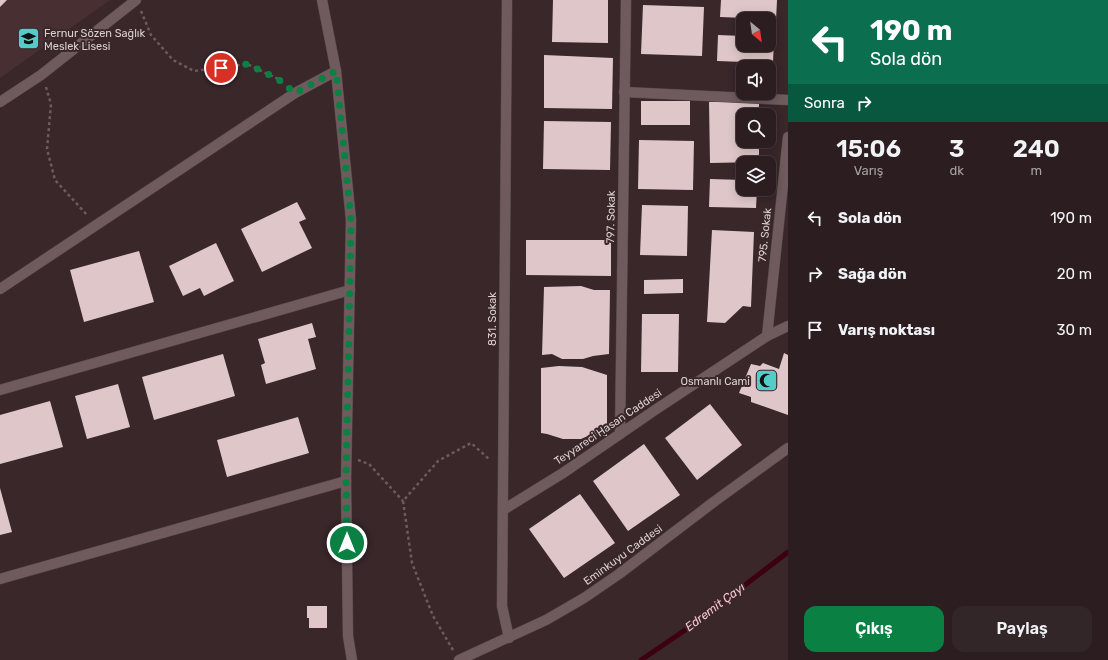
<!DOCTYPE html>
<html lang="tr">
<meta charset="utf-8">
<style>
:root{--surface:#2b1d20;--page:#332629;--text:#f1f3f6;--muted:#a6a2a5;--line:#473b3e;--accent:#0b8043}
body{margin:0;font-family:Rubik,sans-serif;background:var(--page);color:var(--text);height:100vh;display:flex;flex-direction:column;font-size:15px;white-space:nowrap}
*{box-sizing:border-box;margin:0}
p{font-size:13px;color:var(--muted)}
.icon{flex:none;width:22px;height:22px;fill:none;stroke:currentColor;stroke-width:2;stroke-linecap:round;stroke-linejoin:round}
.map{position:relative;flex:1;overflow:hidden}
.details{display:flex;flex-direction:column;background:var(--surface);width:320px}
.details>*{flex:none}
.hud{background:#0b6e4f;color:#fff;overflow:hidden}
.needle{width:26px;rotate:151deg}
.buttons{position:absolute;left:736px;top:12px;display:grid;gap:8px}
.buttons a{display:grid;place-items:center;width:40px;height:40px;border-radius:8px;background:var(--surface);box-shadow:0 2px 10px #0003,0 0 0 1px var(--line);font-size:20px}
.pin{position:absolute;display:grid;place-items:center;width:34px;height:34px;color:#fff;margin:-17px;border:2px solid #fff;border-radius:50%;box-shadow:0 1px 4px #0007}
.me{position:absolute;width:44px;margin:-22px;rotate:0deg;stroke-linejoin:round;filter:drop-shadow(0 0 3px #0008)}
.turn{display:flex;align-items:center;gap:14px;height:84px;padding:0 16px;font-size:18px}
.turn .icon{width:52px;height:52px;stroke-width:2.5}
.turn b{display:block;font-size:28px;line-height:34px}
.then{display:flex;align-items:center;height:38px;padding:0 16px;background:#0003;gap:8px;font-size:15px}
.eta{display:flex;justify-content:space-evenly;align-items:center;height:68px;text-align:center}
.eta b{font-size:24px;font-weight:600;line-height:28px}
.button{display:flex;gap:8px;margin-top:auto;padding:8px 16px}
.button a{flex:1;height:46px;border-radius:12px;background:var(--accent);color:#fff;font-size:16px;font-weight:600;line-height:46px;text-align:center}
.button a+a{background:var(--page);color:var(--text)}
ul{padding:0;list-style:none}
li{display:flex;align-items:center;gap:12px;height:56px;padding:0 16px}
li div{flex:1}
li b{display:block;font-size:15px}
li em{font-style:normal}
main{display:flex;flex:1;min-height:0}
.map>svg:first-child{display:block}
.built{fill:#482f32}
.lines{fill:none;stroke-linecap:round;stroke-linejoin:round}
.stream{stroke:#3d0011;stroke-width:5}
.building{fill:#dfc7c9}
.minor-casing{stroke:#554647;stroke-width:11}
.path{stroke:#6c5c5e;stroke-width:2.5;stroke-dasharray:3 3;stroke-linecap:butt}
.minor{stroke:#6f5a5d;stroke-width:10}
.route{stroke:#0b8043;stroke-width:7;stroke-dasharray:0 12.6}
.labels{text-anchor:middle;dominant-baseline:central;stroke-width:4;stroke-linejoin:round;paint-order:stroke}
.poi-label{font-size:11px;fill:#dcd0d1;stroke:#39272a;text-anchor:start}
.street-label{font-size:11px;fill:#dcd0d1;stroke:#39272a}
.water-label{font-size:12px;font-style:italic;fill:#f9c6cc;stroke:#39272a}
</style>
<main>
<div class="map">
<svg width="788" height="660" viewBox="0 0 788 660">
<rect width="100%" height="100%" fill="#39272a"/>
<path class="built" d="M0,0h110l-110,78z"/>
<g class="lines">
<path class="stream" d="M641,660l56,-38 91,-70"/>
</g>
<g class="building">
<path d="M0,0h7l-7,7z"/>
<path d="M553,0h55v43l-56,-1z"/>
<path d="M721,0h56l-1,21 -7,-1v-1l-49,-2z"/>
<path d="M643,5l61,2 -2,49 -61,-2z"/>
<path d="M718,35l25,1v9h26v-8l5,1 -1,25 -56,-2z"/>
<path d="M544,55l69,3 -1,51 -68,-1z"/>
<rect x="641" y="101" width="49" height="24"/>
<path d="M709,102h50v13h-16v26h16v21l-49,1z"/>
<path d="M544,121l67,1 -1,48 -67,-1z"/>
<path d="M639,140l55,1 -1,49 -55,-1z"/>
<path d="M710,179l33,1v9h14l-1,19 -47,-1z"/>
<path d="M297,202l9,17 -7,3 13,26 -50,24 -21,-43z"/>
<path d="M642,205l46,1 -1,50 -47,-1z"/>
<path d="M712,230l42,2 -3,75 -8,-1 -18,17 -18,-1z"/>
<path d="M526,240h85v36l-85,-1z"/>
<path d="M216,243l18,38 -30,15 -4,-8 -17,8 -14,-30z"/>
<path d="M139,251l15,51 -70,20 -14,-52z"/>
<path d="M683,279v14l-39,1v-14z"/>
<path d="M581,286l13,4h16l-1,64 -16,2 -10,3h-21l-10,-5 -10,1 2,-68z"/>
<path d="M642,314h37l-1,58h-37z"/>
<path d="M312,323l4,14 -8,2 8,30 -50,15 -5,-19 4,-2 -7,-24z"/>
<path d="M784,353l4,2v60l-37,-13v-5l-12,-4 12,-29 9,2 3,-3 16,6z"/>
<path d="M223,354l12,42 -81,24 -12,-43z"/>
<path d="M559,366l23,1 25,8v61l-17,-1 -9,4h-18l-16,-5 -6,-1v-65z"/>
<path d="M118,384l12,43 -43,12 -12,-43z"/>
<path d="M50,401l13,46 -63,17v-49z"/>
<path d="M710,404l32,41 -45,35 -32,-42z"/>
<path d="M298,417l11,36 -82,24 -10,-37z"/>
<path d="M644,444l36,51 -52,36 -35,-50z"/>
<path d="M0,488l12,44 -12,3z"/>
<path d="M580,494l35,49 -51,35 -35,-49z"/>
<path d="M307,606h20v22h-18v-10h-2z"/>
</g>
<g class="lines">
<defs>
<g id="minor">
<path d="M322,0l14,71 15,149 -5,261 2,155 4,24"/>
<path d="M507,0l-5,606 7,32"/>
<path d="M624,92l164,8"/>
<path d="M0,102l41,-27 95,-75"/>
<path d="M0,289l295,-196 41,-22"/>
<path d="M767,336l21,-199"/>
<path d="M0,390l350,-100"/>
<path d="M620,434l6,-434"/>
<path d="M503,510l60,-37 57,-39 35,-24 112,-74 21,-10"/>
<path d="M0,579l346,-98"/>
<path d="M459,660l87,-40 38,-22 35,-24 96,-73 73,-53"/>
</g>
</defs>
<use href="#minor" class="minor-casing"/>
<g class="path">
<path d="M141,11l10,24 22,25 21,11 53,-7 31,15 6,5"/>
<path d="M46,87l5,17 -4,45 8,31 33,36"/>
<path d="M358,460l11,4 34,37"/>
<path d="M453,650l-20,-34 -21,-53 -9,-62 35,-40 33,-18 19,17"/>
</g>
<use href="#minor" class="minor"/>
</g>
<g class="lines">
<path class="route" d="M221,68l26,-4 31,15 17,14 41,-22 15,149 -5,261 1,62"/>
</g>
<defs>
<symbol id="school-square" viewBox="-11 -11 22 22"><rect x="-9" y="-9" width="18" height="18" rx="4" fill="#54cdc8" stroke="#39272a"/><path d="M0-5L7-2L0 1L-7-2ZM-4 1L0 2.5L4 1V4Q0 6-4 4Z" fill="#111"/></symbol>
<symbol id="mosque-square" viewBox="-11 -11 22 22"><rect x="-9" y="-9" width="18" height="18" rx="4" fill="#54cdc8" stroke="#39272a"/><path d="M3.5-4.9A6 6 0 1 0 3.5 4.9A5 5 0 1 1 3.5-4.9Z" fill="#111"/></symbol>
</defs>
<g fill-rule="evenodd">
<use href="#school-square" x="16" y="26" width="25" height="25"/>
<use href="#mosque-square" x="754" y="368" width="25" height="25"/>
</g>
<g class="labels">
<g class="poi-label">
<text x="44" y="33">Fernur Sözen Sağlık<tspan x="44" dy="13">Meslek Lisesi</tspan></text>
<text x="750" y="381" text-anchor="end">Osmanlı Cami</text>
</g>
<g class="street-label">
<text transform="translate(611 217) rotate(-89)">797. Sokak</text>
<text transform="translate(765 235) rotate(-84)">795. Sokak</text>
<text transform="translate(492 319) rotate(-90)">831. Sokak</text>
<text transform="translate(608 427) rotate(-34)">Teyyareci Hasan Caddesi</text>
<text transform="translate(623 555) rotate(-36)">Eminkuyu Caddesi</text>
</g>
<g class="water-label">
<text transform="translate(715 607) rotate(-37)">Edremit Çayı</text>
</g>
</g>
</svg>
<div class="buttons">
<a><svg class="needle" viewBox="-14 -14 28 28"><path d="M0-13l5 13h-10z" fill="#e53935"/><path d="M0 13l5-13h-10z" fill="#a6a2a5"/></svg></a>
<a><svg class="icon" aria-label="sound" viewBox="0 0 24 24"><path d="M4 9h4l5-4v14l-5-4H4zM17 9q2 3 0 6"/></svg></a>
<a><svg class="icon" aria-label="search" viewBox="0 0 24 24"><circle cx="10" cy="10" r="6"/><path d="M15 15l6 6"/></svg></a>
<a><svg class="icon" aria-label="layers" viewBox="0 0 24 24"><path d="M12 4l9 5-9 5-9-5zM3 14l9 5 9-5"/></svg></a>
</div>
<div class="pin" style="left:221px;top:68px;background:#d93025"><svg class="icon" aria-label="arrive" viewBox="0 0 24 24"><path d="M6 21V4h12l-3 4 3 4H6"/></svg></div>
<svg class="me" style="left:347px;top:543px" viewBox="-20 -20 40 40"><circle r="17" fill="#0b8043" stroke="#fff" stroke-width="3"/><path d="M0-11L8 9 0 5-8 9z" fill="#fff"/></svg>
</div>
<section class="details">
<div class="hud">
<div class="turn"><svg class="icon" aria-label="left" viewBox="0 0 24 24"><path d="M17 20v-9H6M10 6l-5 5 5 5"/></svg><div><b>190 m</b>Sola dön</div></div>
<div class="then">Sonra<svg class="icon" aria-label="right" viewBox="0 0 24 24"><path d="M7 20v-9h11M14 6l5 5-5 5"/></svg></div>
</div>
<div class="eta">
<div><b>15:06</b><p>Varış</p></div>
<div><b>3</b><p>dk</p></div>
<div><b>240</b><p>m</p></div>
</div>
<ul>
<li><svg class="icon" aria-label="left" viewBox="0 0 24 24"><path d="M17 20v-9H6M10 6l-5 5 5 5"/></svg><div><b>Sola dön</b></div><em>190 m</em></li>
<li><svg class="icon" aria-label="right" viewBox="0 0 24 24"><path d="M7 20v-9h11M14 6l5 5-5 5"/></svg><div><b>Sağa dön</b></div><em>20 m</em></li>
<li><svg class="icon" aria-label="arrive" viewBox="0 0 24 24"><path d="M6 21V4h12l-3 4 3 4H6"/></svg><div><b>Varış noktası</b></div><em>30 m</em></li>
</ul>
<div class="button"><a>Çıkış</a><a>Paylaş</a></div>
</section>
</main>
